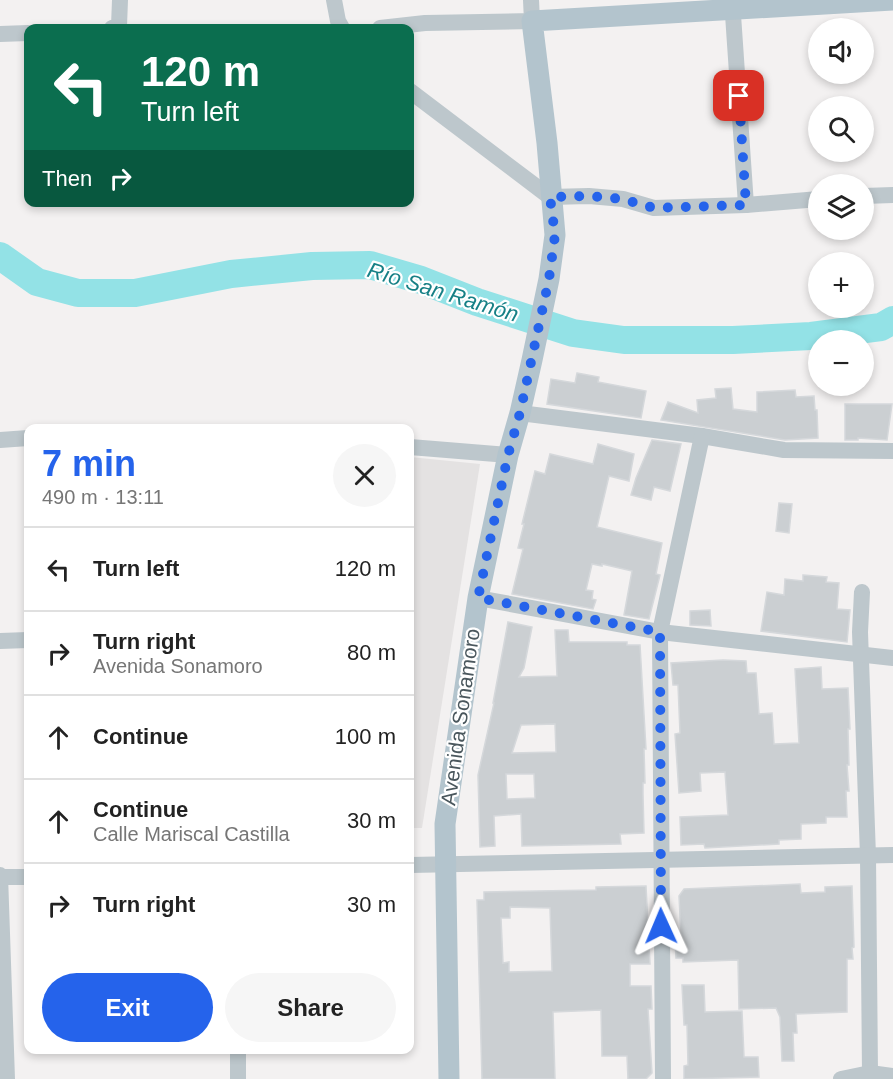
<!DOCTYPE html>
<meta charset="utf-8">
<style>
:root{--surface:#fff;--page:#f6f6f6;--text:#222;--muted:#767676;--line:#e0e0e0;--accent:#2563eb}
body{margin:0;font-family:Arial,sans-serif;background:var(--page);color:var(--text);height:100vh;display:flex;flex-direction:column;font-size:22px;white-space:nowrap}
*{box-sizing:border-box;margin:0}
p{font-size:20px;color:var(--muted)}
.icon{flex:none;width:33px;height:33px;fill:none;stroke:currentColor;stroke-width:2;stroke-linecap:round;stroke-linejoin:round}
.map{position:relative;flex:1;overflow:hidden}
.panel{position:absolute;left:24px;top:424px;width:390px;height:630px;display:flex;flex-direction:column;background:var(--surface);border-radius:12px;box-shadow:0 3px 9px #0003}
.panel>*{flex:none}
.banner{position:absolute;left:24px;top:24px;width:390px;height:183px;border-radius:12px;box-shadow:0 3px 9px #0003;background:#0b6e4f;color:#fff;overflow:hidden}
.tools{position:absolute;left:808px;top:18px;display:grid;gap:12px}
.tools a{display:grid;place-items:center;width:66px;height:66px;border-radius:50%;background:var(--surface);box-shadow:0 3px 9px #0003;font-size:30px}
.pin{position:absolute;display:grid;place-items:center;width:51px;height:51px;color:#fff;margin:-26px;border-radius:12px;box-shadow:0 3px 9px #0006}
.me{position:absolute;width:66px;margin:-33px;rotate:359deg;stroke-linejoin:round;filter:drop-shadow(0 0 4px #0008)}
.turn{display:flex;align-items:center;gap:21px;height:126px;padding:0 18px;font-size:27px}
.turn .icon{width:78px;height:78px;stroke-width:2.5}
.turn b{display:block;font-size:42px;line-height:51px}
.then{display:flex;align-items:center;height:57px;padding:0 18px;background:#0003;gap:12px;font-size:22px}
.round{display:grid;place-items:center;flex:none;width:63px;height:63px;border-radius:32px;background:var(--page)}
.overview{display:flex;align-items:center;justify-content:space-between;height:102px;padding:0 18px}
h1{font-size:36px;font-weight:700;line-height:45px;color:var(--accent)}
.action{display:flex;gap:12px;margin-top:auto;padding:12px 18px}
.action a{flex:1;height:69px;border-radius:36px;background:var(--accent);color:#fff;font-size:24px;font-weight:700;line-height:69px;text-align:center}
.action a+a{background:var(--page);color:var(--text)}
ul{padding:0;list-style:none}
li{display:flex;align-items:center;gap:18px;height:84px;padding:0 18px;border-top:2px solid var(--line)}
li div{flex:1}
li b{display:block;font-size:22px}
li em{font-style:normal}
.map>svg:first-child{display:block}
.education{fill:#e4e2e2}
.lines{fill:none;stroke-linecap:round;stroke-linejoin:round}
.river{stroke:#93e2e6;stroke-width:28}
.building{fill:#cbcfd2;stroke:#d5d8db;stroke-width:1.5;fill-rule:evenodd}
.minor{stroke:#bdc7cc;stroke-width:16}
.major{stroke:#b3c4cd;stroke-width:21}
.route{stroke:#2563eb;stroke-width:10;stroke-dasharray:0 18}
.labels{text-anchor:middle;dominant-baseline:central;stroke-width:4.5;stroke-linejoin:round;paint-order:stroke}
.street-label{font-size:21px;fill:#4a575d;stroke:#fff}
.water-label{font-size:22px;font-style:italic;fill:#168086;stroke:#fff}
</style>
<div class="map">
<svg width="893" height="1079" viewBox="0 0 893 1079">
<rect width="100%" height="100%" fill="#f3f1f1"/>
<path class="education" d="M410,457l70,7 -58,364h-12z"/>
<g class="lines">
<path class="river" d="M0,256l37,26 41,11h57l96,-19 81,-8 58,-1 51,15 56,22 96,31 51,7h109l78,-4 70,-9 12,-7"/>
</g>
<g class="building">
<path d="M577,373l22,4 -1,5 48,9 -5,27 -94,-14 4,-25 24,4z"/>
<path d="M731,388l2,21 24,3v-20l38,-2 1,7 18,-1 1,14h2l1,28 -33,2 -124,-20 7,-18 30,11 -1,-13 19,-2 -1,-9z"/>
<path d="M845,404h47l-5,36 -29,-2v2h-13z"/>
<path d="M652,440l29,4 -11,47 -16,-4 -3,13 -20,-5 5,-17z"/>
<path d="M598,444l36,10 -5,27 -20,-5 -12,51 65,16 -6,31 4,1 -11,44 -25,-4 8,-44 -30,-7v2l-10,-2 -6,26 7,1 -1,8 4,1 -3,9 -81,-15 11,-45 -5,-1 6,-24h-2l13,-53 10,3 5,-20 43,10z"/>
<path d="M779,503l13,1 -3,29 -13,-2z"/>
<path d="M803,575l24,2 -1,5 13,1 -2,26 13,1 -3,32 -86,-11 6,-39 17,3 1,-16 18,2z"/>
<path d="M710,610l1,16 -21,-1v-14z"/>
<path d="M508,622l24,5 -8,41 -5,9 38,-1 -2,-46h13l1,12h58v3h13l6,104h-2l1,34h-2v11l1,39 -24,1 1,10 -99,2 -1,-32 -27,2 1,30 -15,1 -2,-72 16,-72h-1zM555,724l1,28 -44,1 9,-28zM506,774h28l1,24 -28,1z"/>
<path d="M723,660l23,1 1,12h9l3,41 13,-1 2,31 25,-1 -4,-74 26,-2 1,22 26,-1 2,41h-2l1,36h-2l2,26h-3l1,26h-21v6l-25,1v15l-22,1v4l-74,4 -1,-4 -23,1 -1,-28 48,-2 -2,-29 -1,-14 -25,1 1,18 -22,2 -4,-59 5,-1 -2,-48h-5l-2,-22z"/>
<path d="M800,884l1,9 24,-1v-5l27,-1 2,61 -2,1 1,11h-6v53l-51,2 1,19h-4l1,28h-12l-2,-44 -4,-9 -37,1 -1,-49 -55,2v-4h-7l-1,-20h6l-2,-42 5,-7z"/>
<path d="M646,886l4,78h-20v22h21l1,23h-4l4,64 -6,6h-18l-1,-23h-25l-1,-46 -48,2 2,67h-73l-5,-179h7v-8l112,-2v-3zM510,907l40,1 2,63 -43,1v-10l-6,1 -2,-45h9z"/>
<path d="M682,985h22l1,27 37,-1 2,46h14l1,20 -75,2v-13l4,-1 -1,-40h-3z"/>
</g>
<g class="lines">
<g class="minor">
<path d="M334,0l4,21 4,7"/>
<path d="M732,0l14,205"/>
<path d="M112,28l7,-2 1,-26"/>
<path d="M380,28l45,-5 107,-2 -1,-21"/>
<path d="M0,34l28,-1"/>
<path d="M410,91l140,106 39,-1 34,3 31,9 92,-3 73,-6"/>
<path d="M864,196l29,-1"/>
<path d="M520,413l182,23 82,14 109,1"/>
<path d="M0,440l28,-2"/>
<path d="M410,447l98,8"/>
<path d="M862,592l-2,40 8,224 2,217"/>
<path d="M478,598l182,34 233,26"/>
<path d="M0,641l28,-1"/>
<path d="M410,865l483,-10"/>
<path d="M0,875l7,204"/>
<path d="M0,877h28"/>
<path d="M238,1050v29"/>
<path d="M663,1079l-3,-447 42,-196"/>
<path d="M841,1079l29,-6 23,3"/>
</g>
<path class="major" d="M449,1079l-4,-255 33,-226 30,-143 12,-42 12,-53 17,-81 6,-44 -8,-92 -15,-122 361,-21"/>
</g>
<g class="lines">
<path class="route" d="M661,926l-1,-294 -182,-34 30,-143 12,-42 29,-134 6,-44 -5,-38 39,-1 33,3 32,9 92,-3 -7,-109"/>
</g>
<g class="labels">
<g class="street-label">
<text transform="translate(460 717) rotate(-82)">Avenida Sonamoro</text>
</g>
<g class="water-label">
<text transform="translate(443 292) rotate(17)">Río San Ramón</text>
</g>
</g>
</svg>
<div class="tools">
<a><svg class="icon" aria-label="sound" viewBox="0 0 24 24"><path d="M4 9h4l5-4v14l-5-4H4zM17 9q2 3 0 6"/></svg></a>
<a><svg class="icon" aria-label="search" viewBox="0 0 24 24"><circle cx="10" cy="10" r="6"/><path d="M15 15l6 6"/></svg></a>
<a><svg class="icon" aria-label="layers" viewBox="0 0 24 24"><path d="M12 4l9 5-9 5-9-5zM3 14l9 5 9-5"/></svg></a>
<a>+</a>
<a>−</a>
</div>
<div class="pin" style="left:739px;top:96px;background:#d93025"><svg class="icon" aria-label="arrive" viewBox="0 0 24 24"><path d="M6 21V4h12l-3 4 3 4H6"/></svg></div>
<svg class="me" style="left:661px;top:926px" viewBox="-20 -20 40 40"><path d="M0-17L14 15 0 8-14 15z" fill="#2563eb" stroke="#fff" stroke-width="4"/></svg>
<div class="banner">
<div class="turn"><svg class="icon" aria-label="left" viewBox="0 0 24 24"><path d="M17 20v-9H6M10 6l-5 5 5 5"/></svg><div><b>120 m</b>Turn left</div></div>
<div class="then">Then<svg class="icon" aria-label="right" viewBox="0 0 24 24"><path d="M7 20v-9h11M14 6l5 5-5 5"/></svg></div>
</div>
<section class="panel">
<div class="overview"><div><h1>7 min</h1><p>490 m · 13:11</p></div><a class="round"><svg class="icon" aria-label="close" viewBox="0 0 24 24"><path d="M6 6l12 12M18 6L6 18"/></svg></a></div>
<ul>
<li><svg class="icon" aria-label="left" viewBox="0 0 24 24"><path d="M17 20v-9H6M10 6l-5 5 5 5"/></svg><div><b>Turn left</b></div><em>120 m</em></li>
<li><svg class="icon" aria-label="right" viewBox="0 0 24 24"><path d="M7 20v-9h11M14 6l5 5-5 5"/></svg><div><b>Turn right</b><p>Avenida Sonamoro</p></div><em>80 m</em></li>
<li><svg class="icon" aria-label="ahead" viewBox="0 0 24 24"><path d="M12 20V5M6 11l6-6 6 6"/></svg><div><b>Continue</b></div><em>100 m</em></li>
<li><svg class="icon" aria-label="ahead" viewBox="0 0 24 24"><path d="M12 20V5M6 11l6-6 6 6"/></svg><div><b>Continue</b><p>Calle Mariscal Castilla</p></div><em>30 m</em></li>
<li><svg class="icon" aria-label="right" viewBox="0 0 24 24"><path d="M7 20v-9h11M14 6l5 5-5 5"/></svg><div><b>Turn right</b></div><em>30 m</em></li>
</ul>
<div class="action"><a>Exit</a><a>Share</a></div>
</section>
</div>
